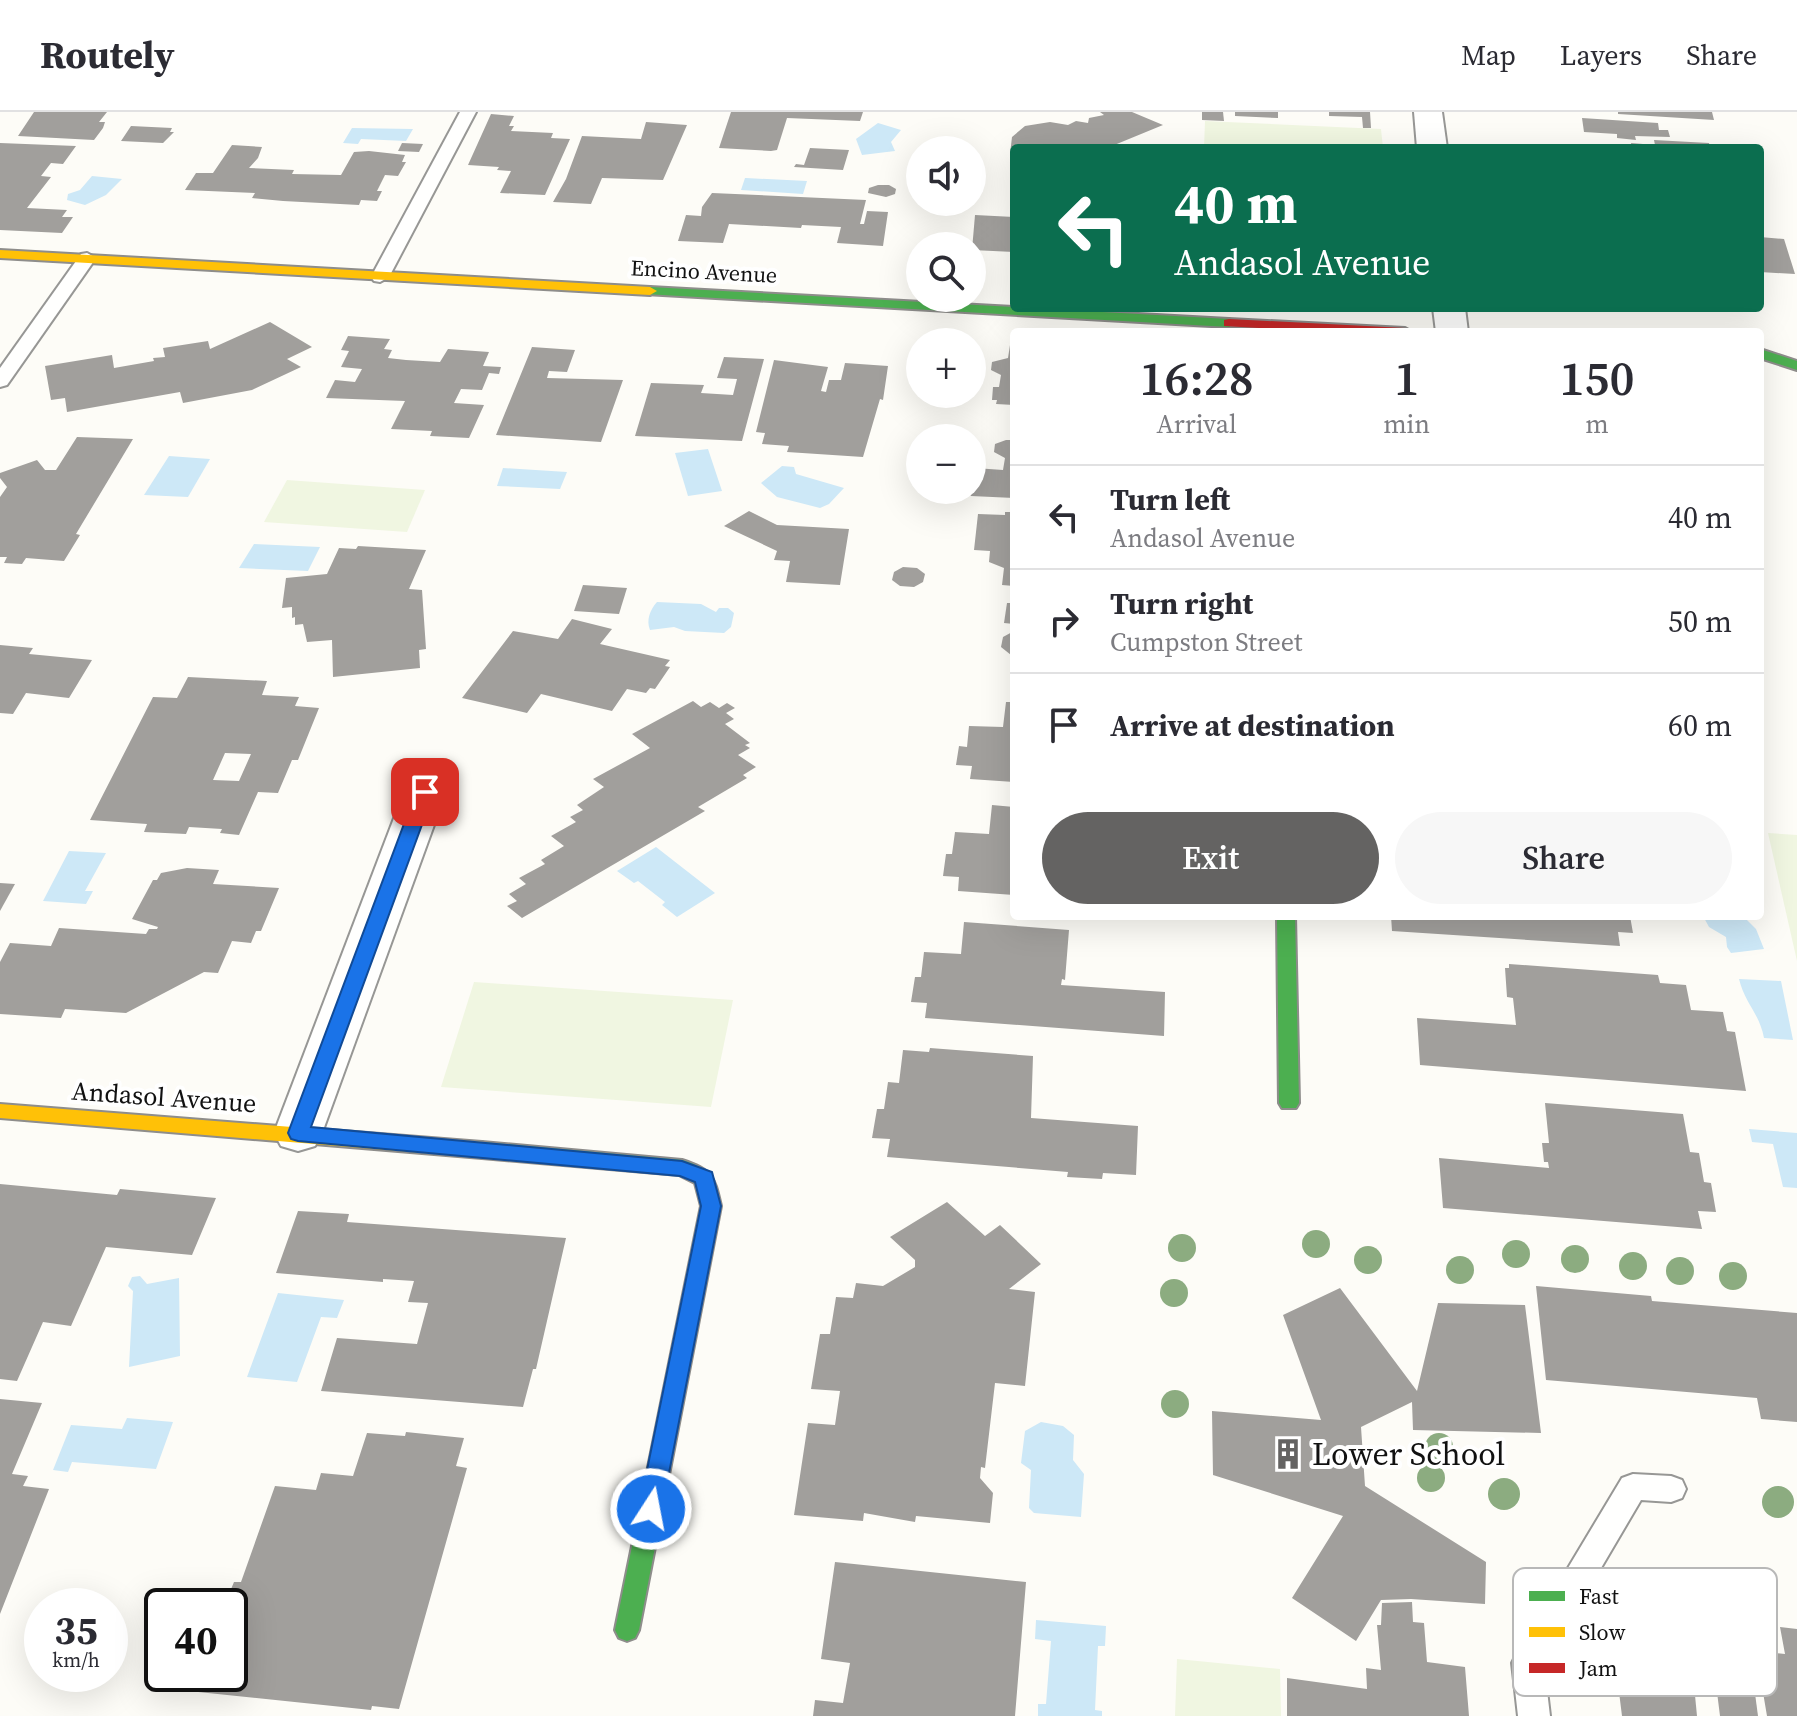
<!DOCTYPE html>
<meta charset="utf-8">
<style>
:root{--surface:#fff;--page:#f7f7f7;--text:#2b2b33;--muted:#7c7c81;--line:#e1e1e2;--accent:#646362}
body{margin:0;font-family:"Source Serif 4",serif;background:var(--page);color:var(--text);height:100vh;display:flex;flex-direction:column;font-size:30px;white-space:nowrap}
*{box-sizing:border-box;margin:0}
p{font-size:26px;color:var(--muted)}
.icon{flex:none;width:44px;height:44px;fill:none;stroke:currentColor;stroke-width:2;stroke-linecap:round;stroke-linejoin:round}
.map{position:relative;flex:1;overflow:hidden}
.details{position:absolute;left:1010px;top:216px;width:754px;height:592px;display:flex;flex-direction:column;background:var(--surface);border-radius:8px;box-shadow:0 8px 32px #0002}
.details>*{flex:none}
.hud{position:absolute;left:1010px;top:32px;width:754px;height:168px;border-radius:8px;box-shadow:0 8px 32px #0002;background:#0b6e4f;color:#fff;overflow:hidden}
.fabs{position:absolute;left:906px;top:24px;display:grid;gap:16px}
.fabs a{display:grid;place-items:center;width:80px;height:80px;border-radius:50%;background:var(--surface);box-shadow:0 8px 32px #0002;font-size:40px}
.speed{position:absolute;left:24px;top:1476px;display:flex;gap:16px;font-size:40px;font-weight:700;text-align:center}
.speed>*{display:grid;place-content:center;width:104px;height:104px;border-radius:50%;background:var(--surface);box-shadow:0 8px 32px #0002;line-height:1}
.speed small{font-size:20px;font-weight:400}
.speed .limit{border:4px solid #111;border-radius:12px;background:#fff;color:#111}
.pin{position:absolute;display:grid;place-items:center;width:68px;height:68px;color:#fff;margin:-34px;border-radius:16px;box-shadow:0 4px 12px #0006}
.me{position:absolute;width:88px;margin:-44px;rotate:11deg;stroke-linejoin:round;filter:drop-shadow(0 0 6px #0008)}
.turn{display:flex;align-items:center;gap:28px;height:168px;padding:0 32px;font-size:36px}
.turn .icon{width:104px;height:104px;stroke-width:2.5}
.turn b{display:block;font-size:56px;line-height:68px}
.eta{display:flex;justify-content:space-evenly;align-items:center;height:136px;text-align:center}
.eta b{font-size:48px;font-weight:600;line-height:56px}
.cta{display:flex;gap:16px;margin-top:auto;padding:16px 32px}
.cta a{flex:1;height:92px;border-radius:48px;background:var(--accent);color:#fff;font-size:32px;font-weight:600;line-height:92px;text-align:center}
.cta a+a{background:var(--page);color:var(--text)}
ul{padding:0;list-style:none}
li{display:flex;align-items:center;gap:24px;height:104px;padding:0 32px;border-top:2px solid var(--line)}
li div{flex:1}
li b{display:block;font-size:30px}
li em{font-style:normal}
header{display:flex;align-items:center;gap:48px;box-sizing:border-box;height:112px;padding:0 40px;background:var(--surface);border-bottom:2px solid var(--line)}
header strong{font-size:38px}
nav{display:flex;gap:44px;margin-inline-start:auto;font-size:28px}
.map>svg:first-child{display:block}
.pitch{fill:#f0f6e1}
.water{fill:#cde8f7}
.building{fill:#a19f9c;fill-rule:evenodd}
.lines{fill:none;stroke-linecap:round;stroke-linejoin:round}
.lane-casing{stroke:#979795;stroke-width:4}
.street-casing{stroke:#979795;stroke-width:4}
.fast-casing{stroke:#8e8d8b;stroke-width:4}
.slow-casing{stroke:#8e8d8b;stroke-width:4}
.jam-casing{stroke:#8e8d8b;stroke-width:4}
.lane{fill:#fffffe;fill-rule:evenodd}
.street{fill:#fffffe;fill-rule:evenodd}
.fast{fill:#4caf50;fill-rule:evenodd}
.slow{fill:#ffc107;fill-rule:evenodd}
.jam{fill:#c62828;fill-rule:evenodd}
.tree{fill:#8cac80}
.route{fill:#1a73e8;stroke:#114b97;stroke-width:2}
.labels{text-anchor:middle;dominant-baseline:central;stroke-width:8;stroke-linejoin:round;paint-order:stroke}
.far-street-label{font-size:22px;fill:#111;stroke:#fff}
.street-label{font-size:26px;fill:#111;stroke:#fff}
.near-poi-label{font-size:32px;fill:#111;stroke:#fff;text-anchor:start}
.key{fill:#fff;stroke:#b8b8b8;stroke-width:2}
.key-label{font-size:22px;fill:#111}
</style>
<header>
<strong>Routely</strong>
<nav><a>Map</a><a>Layers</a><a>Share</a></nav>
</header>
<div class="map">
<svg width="1797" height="1604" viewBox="0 0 1797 1604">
<rect width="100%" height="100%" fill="#fdfcf7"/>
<g class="pitch">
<path d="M1205,9l176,8 2,19h-179z"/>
<path d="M287,368l138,10 -18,42 -143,-10z"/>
<path d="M1768,721l29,2v126z"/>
<path d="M474,870l259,18 -22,107 -270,-20z"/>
<path d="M1177,1547l103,10 1,47h-106z"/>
</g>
<g class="water">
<path d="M878,11l23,7 -10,12 4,9 -33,4 -6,-16z"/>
<path d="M352,16l61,1 -7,12 -45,-2 -3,5 -15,-1z"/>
<path d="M92,64l30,3 -16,16 -21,10 -18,-5 1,-6 12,-4z"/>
<path d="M745,66h1l61,3 -4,13 -62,-4z"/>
<path d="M708,337l14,42 -34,5 -13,-43z"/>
<path d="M169,344l41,3 -22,38 -44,-2z"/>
<path d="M782,354l12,1 2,7 48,14 -15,16 -9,4 -43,-11 -16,-14z"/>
<path d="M503,356l64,4 -7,17 -63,-3z"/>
<path d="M254,432l66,3 -12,24 -69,-3z"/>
<path d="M657,490l44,2 15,8 3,-4h9l6,5 -3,14 -7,6 -39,-2 -11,-4 -24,3c-4,-10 0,-20 7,-28z"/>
<path d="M656,735l59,46 -38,24 -15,-12 3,-3 -27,-21 -4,2 -17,-12z"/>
<path d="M69,739l37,2 -21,38h8l-7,13 -43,-3z"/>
<path d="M1703,804h40l13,13 8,20 -33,4 -4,-6 -1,-10 -17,-10z"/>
<path d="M1739,867l42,2 12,59 -29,-2c-5,-26 -19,-34 -25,-59z"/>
<path d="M1749,1017l48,4v55l-14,-1 -10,-43 -21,-2z"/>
<path d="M140,1164l7,8 32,-6 1,78 -51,11 4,-76 -5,-5 4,-9z"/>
<path d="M278,1181l66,7 -7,18 -16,-1 -24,65 -50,-5z"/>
<path d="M127,1306l46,4 -17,47 -84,-7 -4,10 -15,-2 18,-45 51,4z"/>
<path d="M1041,1310l22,4 11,9 -1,25 11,14 -3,43 -47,-4 -5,-5 2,-38 -10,-7 4,-32z"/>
<path d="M1036,1508l70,6 -1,20h-7l-3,64 7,1v5h-64v-12h8l5,-63 -16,-2z"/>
</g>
<g class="building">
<path d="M34,0h73l-8,10h6l-2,6 -9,12 -76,-4z"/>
<path d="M731,0h132l-3,9 -73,-3 -10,32 -6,1 -52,-3z"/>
<path d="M1100,0h32l31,13 -56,23h-93v7l-4,-1 2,-17 13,-11 25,-4 18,3 8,-4 12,2 1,-5 15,-3z"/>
<path d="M1202,0h21l1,9 -22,-1z"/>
<path d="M1235,0h43v6l-43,-2z"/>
<path d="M1329,0h41l1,16h-8l-1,-11 -33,-1z"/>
<path d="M1618,0h94l2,8 -96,-6z"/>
<path d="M491,2l23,2 -5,10h5l-3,5 42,2 -2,5 19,1 -25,56 -45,-2 11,-22 -14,-1 2,-3 -31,-2z"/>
<path d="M1582,6l76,5 1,7h9l2,7 -35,-1 1,4 -19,-2v-4l-33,-2z"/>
<path d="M646,10l41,3 -24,55 -61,-2 -11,26 -38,-2 13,-23 16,-43 59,3z"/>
<path d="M131,14l41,2 -2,4h4l-11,11 -42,-2z"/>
<path d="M1654,28l55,3 1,5h-78l-1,-5 24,2z"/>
<path d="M0,31l76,3 -13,18 -12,-1 -10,13 10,1 -24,31 40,2 -5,7h11l-11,16 -62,-3z"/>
<path d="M402,31l21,1 -4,8 -21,-1z"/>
<path d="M232,33l30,2 -4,11 -9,10 45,2 -2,4 49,1 13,-23 15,-1 36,4 -3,7h4l-8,14 -13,-1 -8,16h5l-5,10 -16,-1 -2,5 -76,-4 -31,-3 3,-5 -70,-3 11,-17h17z"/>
<path d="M810,36l39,2 -6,20 -49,-3 2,-3 8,1z"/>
<path d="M878,73h11l7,4 -1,5 -9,3 -18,-4 1,-5z"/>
<path d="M712,81l154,7 -6,24h4l3,-13 21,1 -5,34 -46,-3 4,-16 -39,-2 -1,3 -72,-4 -6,19 -45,-2 8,-26 15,1 1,-9z"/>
<path d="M975,103l39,2v35l-42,-2z"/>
<path d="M1760,125l24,2 11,35 -35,-2z"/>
<path d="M270,210l42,25 -25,12 14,8 -49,23 -69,13 -3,-11 -113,20 -2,-14 -14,2 -6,-34 67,-11 2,13 40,-7 -1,-3 12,-1 -2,-9 45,-7 2,8z"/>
<path d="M348,224l42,3 -6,10 8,1 -4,8 18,2 34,2 8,-13 41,3 -6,14 18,1 -2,7 -10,-1 -7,17 -21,-1 -7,14 30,2 -15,33 -39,-2 2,-5 -41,-2 14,-28 -79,-3 9,-18 20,2 7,-13 -21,-2 8,-16 -8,-1z"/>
<path d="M1010,233h4v60l-18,-1 1,-4h-5l1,-13h6l2,-12 -10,-5 1,-8 16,-4z"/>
<path d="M532,235l43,3 -8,22 -18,-1 -2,7 76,2 -22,62 -105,-7z"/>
<path d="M724,245l40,2 -22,82 -107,-5 16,-53 53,2 -3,8 32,2 4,-16 -20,-1z"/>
<path d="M774,248l54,7 -7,24 5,1 3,-12h12l4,-17 43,3 -5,34 -3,-1 -17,58 -76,-5 2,-6 -27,-2 3,-11 -9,-1z"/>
<path d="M77,325l56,2 -57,95 4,1 -16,26 -38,-3 -4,6 -18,-1 3,-6h-7v-60l7,-10 -7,-9v-5l37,-13 8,10h11z"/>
<path d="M1006,328h8v58l-43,-2 -4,-6h5l3,-22 28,2 2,-12 -11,-6 1,-8z"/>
<path d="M749,399l28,14 72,4 -9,56 -54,-3 4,-21 -16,-1 3,-9 -53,-25z"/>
<path d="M1005,400h9v74l-12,-1 2,-17 -15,-6 1,-11 -16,-1 4,-36 27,1z"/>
<path d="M358,434l68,4 -17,39 13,1 4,59 -7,1 1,18 -87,9 -1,-37 -25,2 -4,-18 -8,1v-8l-3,1v-11l-10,1 4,-30 41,-4 12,-26 17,1z"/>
<path d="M903,455l14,1 8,6 -2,8 -9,5 -14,-1 -8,-6 2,-8z"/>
<path d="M583,473l44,3 -8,26 -45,-3z"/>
<path d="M1007,491h7v21l-10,-1z"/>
<path d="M572,507l40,10 -12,15 70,16 -5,6 5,1 -15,22 -5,-1 -4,5 -19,-4 -15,22 -71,-17 -14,19 -65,-15 51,-67 45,8z"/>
<path d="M1014,519v24h-3l-10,-8 2,-10z"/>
<path d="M0,533l33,3 -4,6 63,6 -23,38 -43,-5 -13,21 -13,-1z"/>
<path d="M188,565l79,4 -5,14 37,2 -4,9 24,2 -21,52h-6l-14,33 -20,-1 -19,43 -19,-2 2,-4 -33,-2 -3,7 -42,-2 3,-8 -57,-4 63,-123 24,1zM225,641l26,1 -12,27 -26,-1z"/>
<path d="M693,589l8,6 9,-5 9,6 8,-5 8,5 -9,5 8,6 -9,5 25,19 -5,2 5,3 -12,7 18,12 -13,8 4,3 -49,29 7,4 -183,107 -15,-12 10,-5 -8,-7 17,-10 -7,-6 26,-14 -4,-4 23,-14 -13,-10 25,-14 -6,-5 13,-7 -6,-5 27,-18 -11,-8 57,-31 -18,-14z"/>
<path d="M1006,590h8v80l-44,-3 2,-13 -16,-1 3,-19 8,1 2,-21 34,1z"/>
<path d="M992,693l22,2v88l-56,-4 1,-14 -16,-1 3,-22h6l3,-22 34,2z"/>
<path d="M187,756l32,2 -6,14 66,4 -18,43h-5l-5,12 -19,-2 -14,32 -14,-1 -78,41 -61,-4 -4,9 -61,-4v-52l10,-19 41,3 8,-18 87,6 3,-5h8l1,-2 -26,-8 21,-39h4l4,-7z"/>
<path d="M0,771l15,1 -15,27z"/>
<path d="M1391,804h239l3,17 -15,-1 2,14 -228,-15z"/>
<path d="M964,810l105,8 -4,50 -3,-1 -1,6 104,7 -1,44 -239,-18 2,-15 -16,-1 4,-25h6l3,-25 37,2z"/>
<path d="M1509,852l149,11 2,8 26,2 5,25 32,2 4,19 8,1 11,59 -326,-26 -3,-47 99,7 -3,-27 -6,-1 -2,-29h4z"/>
<path d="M930,936l103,8 -2,62 107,8 -2,49 -33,-2 -1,6 -35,-2 1,-5 -181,-15 3,-18 -18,-1 5,-29h7l4,-27 11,1 4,-33 26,2z"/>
<path d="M1545,991l138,11 7,38 9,1 5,29 7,1 5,29 -18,-1 4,18 -259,-21 -4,-50 110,10 -1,-6h-4l-2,-19h7z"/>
<path d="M0,1072l117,11 3,-6 96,9 -24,57 -86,-8 -35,79 -28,-4 -26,59 -17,-2z"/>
<path d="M947,1090l38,34 15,-11 41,39 -32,25 26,3 -10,94 -30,-3 -10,85 -4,-1 -1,11 13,15 -3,30 -74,-7 -1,6 -51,-9 -1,8 -69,-6 14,-92 27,2 5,-34 -29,-2 9,-55h10l6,-37 17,1 3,-15 27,3 32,-19v-7l-25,-23z"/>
<path d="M298,1099l51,3 -2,8 219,16 -30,131h-3l-10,38 -202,-16 16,-53 80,6 11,-41 -20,-1 6,-21 -31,-2v3l-107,-9z"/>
<path d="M1536,1174l115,10 1,5 145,12v109l-36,-3 -4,-21 -211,-18z"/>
<path d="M1340,1176l77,103 21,-88 87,2 16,128 -128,-3 -1,-28 -51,25 4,59 121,76 -1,42 -74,-5 -30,1 -25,41 -64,-43 51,-82 -130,-41 -1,-64 109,9 -38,-105z"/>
<path d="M0,1287l42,4 -30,71 16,2 -5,10 26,3 -49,125z"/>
<path d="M406,1320l58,6 -8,28 11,2 -68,241 -27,-3 -1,4 -192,-20 5,-16h46v-68h-6l10,-24h7l34,-96 41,4 5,-17 32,3 14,-43 38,3z"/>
<path d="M835,1450l191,20 -11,134h-202l2,-16 28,3 7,-40 -29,-4z"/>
<path d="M1412,1490l1,20 11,1 3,39 38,5 4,49h-182v-38l80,11 -1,-21 15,2 -4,-45h4l1,-22z"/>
<path d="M1609,1501l79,10 9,93h-75z"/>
<path d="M1780,1515l17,2v87h-30l-11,-65 29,3z"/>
<path d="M1710,1523l38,6 10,75h-38z"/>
</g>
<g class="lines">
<defs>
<g id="lane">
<path d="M460,0h16l-87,165 -9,5 -6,-1 -3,-4z"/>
<path d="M87,141l9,5 -89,127 -7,2v-19l81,-114z"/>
<path d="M1633,1362l38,2 11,4 4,9 -4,9 -11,4 -30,-2 -97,165 6,51h-32l-6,-53 5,-10 105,-175z"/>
</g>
<g id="street">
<path d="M1414,0h28l5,36h-30z"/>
<path d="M1433,196h32l3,24h-32z"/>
<path d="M425,666l15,4 6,10 -124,341 -7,13 -17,5 -17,-5 -7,-13 130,-341 6,-10z"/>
</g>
<g id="fast">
<path d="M650,175l579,32 7,4 -7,4 -584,-33 -2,-3z"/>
<path d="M1760,237l37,12v9l-37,-12z"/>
<path d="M1277,804h18l4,187 -3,5h-14l-3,-5z"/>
<path d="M482,1030l200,18c31,10 32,16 39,46l-82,424 -4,8 -8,3 -8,-3 -4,-8 86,-424 -6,-23 -16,-8 -197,-17 -7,-3 -3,-5 3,-5z"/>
</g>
<g id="slow">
<path d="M0,138l650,37 7,4 -7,4 -650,-37z"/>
<path d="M0,992l482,38 7,3 3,5 -3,5 -7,3 -482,-40z"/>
</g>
<path id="jam" d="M1229,207l176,9 7,4h-86l-102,-6v-6z"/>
</defs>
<use href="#lane" class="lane-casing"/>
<use href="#street" class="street-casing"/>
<use href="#fast" class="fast-casing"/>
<use href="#slow" class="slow-casing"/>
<use href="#jam" class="jam-casing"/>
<use href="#lane" class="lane"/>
<use href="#street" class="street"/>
<use href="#fast" class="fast"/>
<use href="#slow" class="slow"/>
<use href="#jam" class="jam"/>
</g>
<g class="tree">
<circle cx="1316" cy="1132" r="14"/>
<circle cx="1182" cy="1136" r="14"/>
<circle cx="1516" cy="1142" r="14"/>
<circle cx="1575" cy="1147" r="14"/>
<circle cx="1368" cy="1148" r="14"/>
<circle cx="1633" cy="1154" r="14"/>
<circle cx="1460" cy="1158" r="14"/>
<circle cx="1680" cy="1159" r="14"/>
<circle cx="1733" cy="1164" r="14"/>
<circle cx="1174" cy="1181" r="14"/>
<circle cx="1175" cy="1292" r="14"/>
<circle cx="1439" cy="1335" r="14"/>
<circle cx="1431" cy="1366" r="14"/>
<circle cx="1504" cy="1382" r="16"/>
<circle cx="1778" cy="1390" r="16"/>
</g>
<path class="route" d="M425,675l9,5 -123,335 371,34 30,11 9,34 -59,303 -3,7 -8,3 -8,-3 -4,-7 62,-303 -6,-24 -15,-6 -382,-35 -7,-2 -3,-6 128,-341z"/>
<defs>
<symbol id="building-bare" viewBox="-9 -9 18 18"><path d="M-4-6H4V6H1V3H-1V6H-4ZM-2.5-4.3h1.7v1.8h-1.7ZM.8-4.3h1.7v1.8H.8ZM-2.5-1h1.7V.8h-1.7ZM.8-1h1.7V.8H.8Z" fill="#646362" stroke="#fff" stroke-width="2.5" paint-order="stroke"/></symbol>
</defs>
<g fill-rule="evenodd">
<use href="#building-bare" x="1266" y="1320" width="44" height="44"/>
</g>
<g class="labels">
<g class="far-street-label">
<text transform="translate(704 159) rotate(3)">Encino Avenue</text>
</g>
<g class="street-label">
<text transform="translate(164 985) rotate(4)">Andasol Avenue</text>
</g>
<g class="near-poi-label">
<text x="1312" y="1342">Lower School</text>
</g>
</g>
<rect x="1513" y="1456" width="264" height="128" rx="12" class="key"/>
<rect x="1529" y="1479" width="36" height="10" fill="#4caf50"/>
<rect x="1529" y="1515" width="36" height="10" fill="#ffc107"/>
<rect x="1529" y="1551" width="36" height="10" fill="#c62828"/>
<g class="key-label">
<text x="1579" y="1492">Fast</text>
<text x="1579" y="1528">Slow</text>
<text x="1579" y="1564">Jam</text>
</g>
</svg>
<div class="fabs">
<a><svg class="icon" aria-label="sound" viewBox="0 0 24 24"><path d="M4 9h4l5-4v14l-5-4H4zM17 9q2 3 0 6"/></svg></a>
<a><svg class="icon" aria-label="search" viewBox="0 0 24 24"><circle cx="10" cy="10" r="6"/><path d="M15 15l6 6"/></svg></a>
<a>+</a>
<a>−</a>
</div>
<div class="speed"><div>35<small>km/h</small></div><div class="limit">40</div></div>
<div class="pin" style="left:425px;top:680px;background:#d93025"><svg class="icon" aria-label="arrive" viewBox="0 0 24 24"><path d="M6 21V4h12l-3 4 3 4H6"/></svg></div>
<svg class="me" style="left:651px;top:1397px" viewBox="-20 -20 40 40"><circle r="17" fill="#1a73e8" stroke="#fff" stroke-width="3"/><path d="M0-11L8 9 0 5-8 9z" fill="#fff"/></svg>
<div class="hud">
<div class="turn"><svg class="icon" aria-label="left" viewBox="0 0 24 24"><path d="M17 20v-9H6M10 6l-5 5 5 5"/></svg><div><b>40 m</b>Andasol Avenue</div></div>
</div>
<section class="details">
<div class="eta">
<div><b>16:28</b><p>Arrival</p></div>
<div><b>1</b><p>min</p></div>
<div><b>150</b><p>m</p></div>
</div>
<ul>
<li><svg class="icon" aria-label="left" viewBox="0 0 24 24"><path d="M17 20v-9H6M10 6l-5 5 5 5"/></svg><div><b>Turn left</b><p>Andasol Avenue</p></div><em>40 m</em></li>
<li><svg class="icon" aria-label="right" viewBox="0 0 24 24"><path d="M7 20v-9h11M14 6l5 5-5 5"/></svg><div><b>Turn right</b><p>Cumpston Street</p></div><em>50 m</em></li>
<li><svg class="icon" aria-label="arrive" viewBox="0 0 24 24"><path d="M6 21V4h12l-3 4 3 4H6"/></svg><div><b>Arrive at destination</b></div><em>60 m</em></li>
</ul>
<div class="cta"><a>Exit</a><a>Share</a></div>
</section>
</div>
